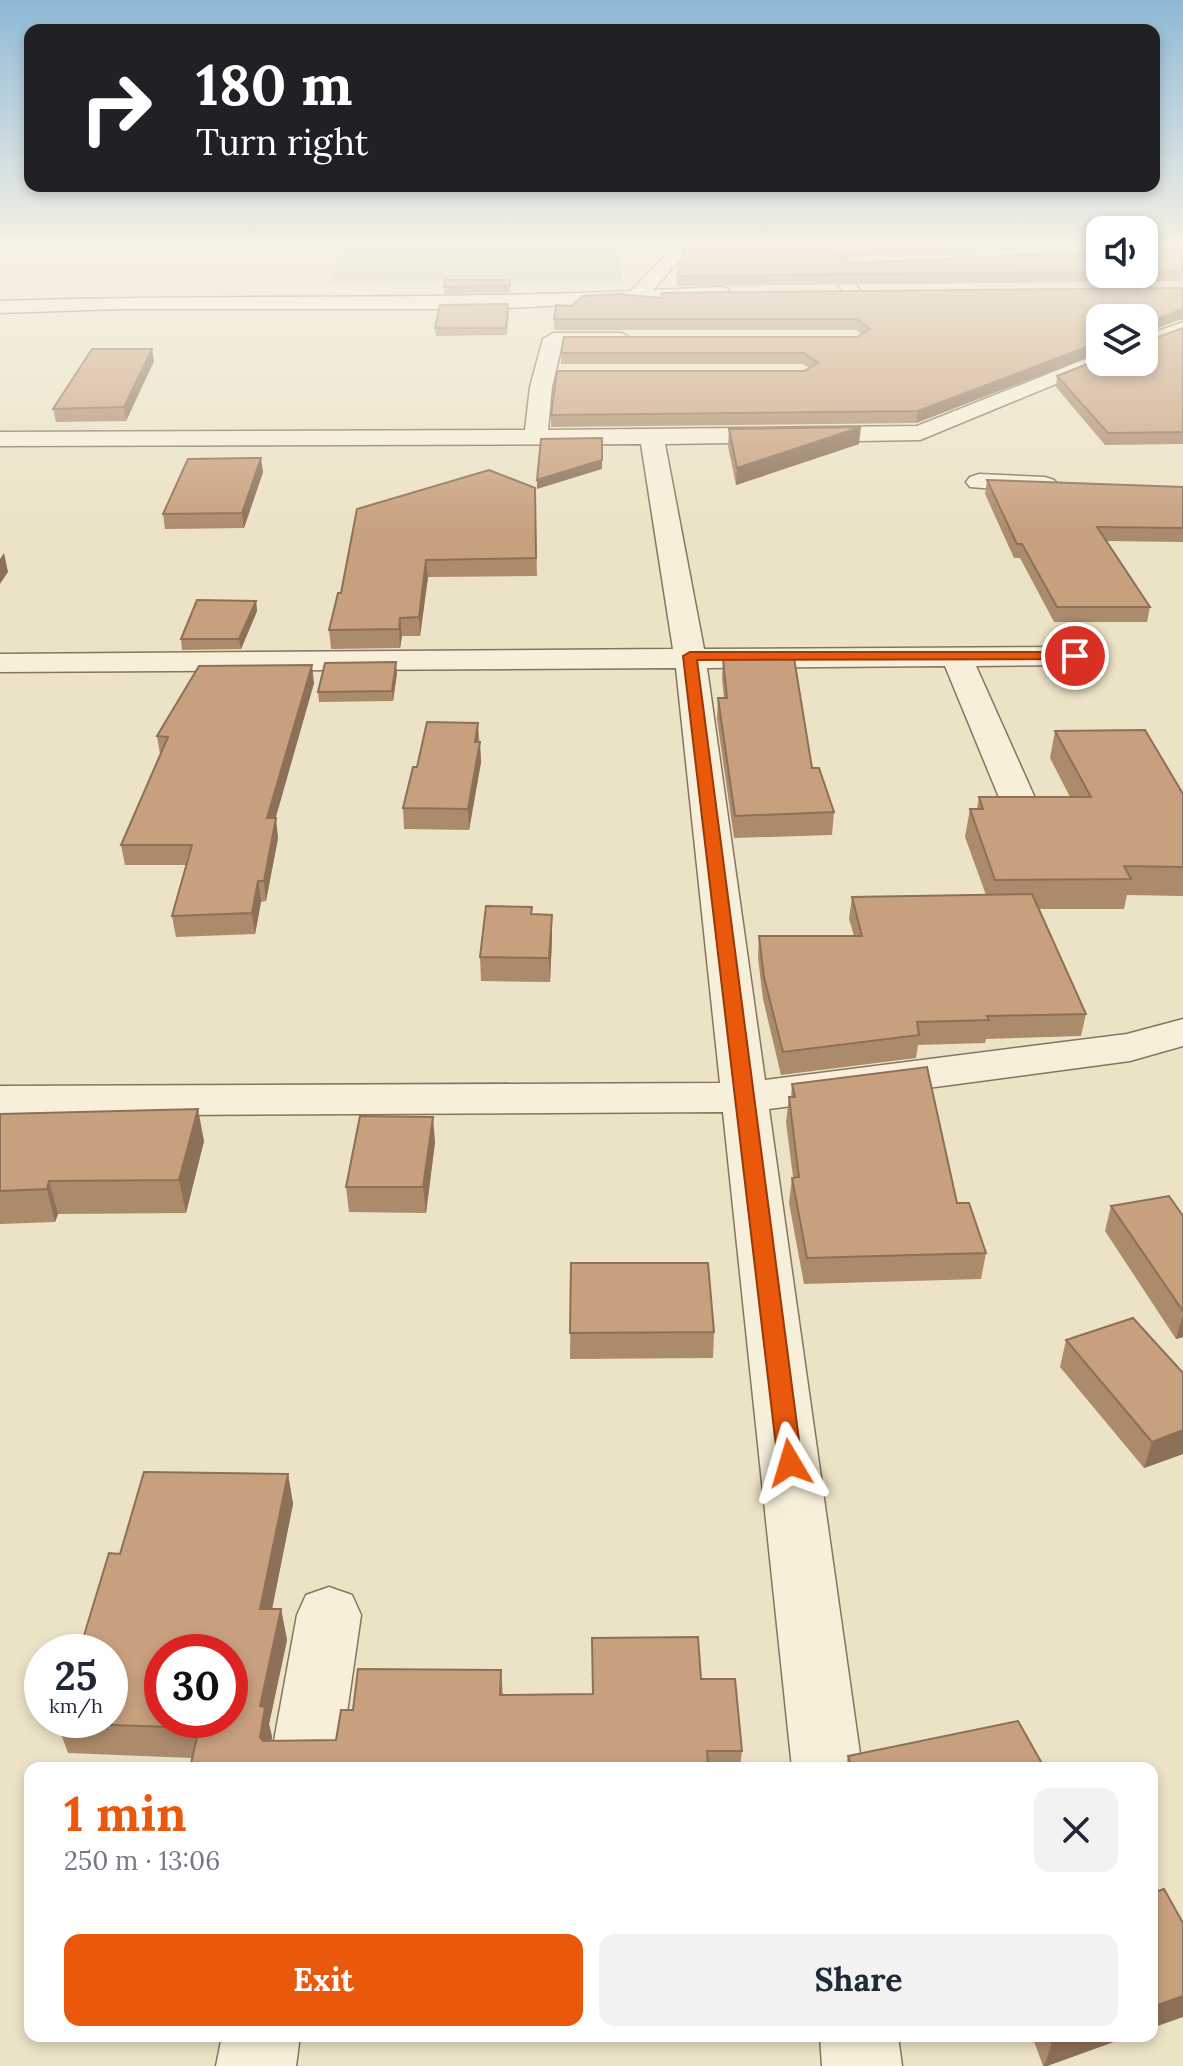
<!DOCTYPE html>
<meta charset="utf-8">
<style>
:root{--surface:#fff;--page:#f2f2f3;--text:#1f2937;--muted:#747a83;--accent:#ea580c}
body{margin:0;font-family:Lora,serif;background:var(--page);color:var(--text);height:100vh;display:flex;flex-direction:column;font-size:30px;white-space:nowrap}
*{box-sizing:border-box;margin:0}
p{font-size:26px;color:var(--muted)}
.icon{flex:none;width:44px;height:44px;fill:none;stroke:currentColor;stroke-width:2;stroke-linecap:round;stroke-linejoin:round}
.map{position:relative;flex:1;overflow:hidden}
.drawer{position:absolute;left:24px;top:1762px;width:1134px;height:280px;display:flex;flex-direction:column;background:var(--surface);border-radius:16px;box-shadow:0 4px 12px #0003}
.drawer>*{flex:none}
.top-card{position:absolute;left:24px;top:24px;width:1136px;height:168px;border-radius:16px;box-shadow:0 4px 12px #0003;background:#202124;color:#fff;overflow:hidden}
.fabs{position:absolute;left:1086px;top:216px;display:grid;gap:16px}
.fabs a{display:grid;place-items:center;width:72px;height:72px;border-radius:16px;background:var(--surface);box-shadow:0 4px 12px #0003;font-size:40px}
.speed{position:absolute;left:24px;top:1634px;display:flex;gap:16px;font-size:40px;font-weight:700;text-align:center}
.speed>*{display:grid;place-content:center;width:104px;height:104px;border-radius:50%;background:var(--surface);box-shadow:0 4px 12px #0003;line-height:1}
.speed small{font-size:20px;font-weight:400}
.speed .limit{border:12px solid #d22;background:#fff;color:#111}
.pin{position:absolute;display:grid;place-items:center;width:68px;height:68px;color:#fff;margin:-34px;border:4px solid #fff;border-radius:50%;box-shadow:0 2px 8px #0007}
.me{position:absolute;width:88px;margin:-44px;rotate:353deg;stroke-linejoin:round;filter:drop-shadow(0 0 6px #0008)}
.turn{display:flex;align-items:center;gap:28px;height:168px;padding:0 40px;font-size:36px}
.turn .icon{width:104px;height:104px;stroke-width:2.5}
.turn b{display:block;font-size:56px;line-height:68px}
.round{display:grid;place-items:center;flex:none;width:84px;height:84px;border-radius:16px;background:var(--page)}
.summary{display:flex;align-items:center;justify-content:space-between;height:136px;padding:0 40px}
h1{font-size:48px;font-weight:700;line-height:60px;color:var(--accent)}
.action{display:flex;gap:16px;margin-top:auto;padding:16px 40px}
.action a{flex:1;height:92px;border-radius:16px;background:var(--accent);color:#fff;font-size:32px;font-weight:700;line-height:92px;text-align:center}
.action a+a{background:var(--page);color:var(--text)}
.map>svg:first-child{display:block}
.green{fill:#c3ca9a}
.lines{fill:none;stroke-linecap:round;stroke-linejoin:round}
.street-casing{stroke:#87745d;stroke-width:3}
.street{fill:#f7efd9;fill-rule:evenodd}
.wall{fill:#ac8a6c;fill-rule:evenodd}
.shaded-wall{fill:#8c7058}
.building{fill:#c8a07e;stroke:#8c7058;stroke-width:2;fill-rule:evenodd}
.route{fill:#ea580c;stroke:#983908;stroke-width:2}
</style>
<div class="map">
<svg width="1183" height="2066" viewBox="0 0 1183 2066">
<rect width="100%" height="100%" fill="#ece2c6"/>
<path class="green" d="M350,244h271l1,39 -292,-1z"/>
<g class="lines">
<defs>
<g id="street">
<path d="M677,244h17l-41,46 68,-3 7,2 2,4 -2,4 -238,12h-369l-121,4v-12c210,-7 421,-1 631,-10z"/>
<path d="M812,244h16l34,49 -2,4h-14z"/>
<path d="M933,244h16l8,16 -3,4h-12z"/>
<path d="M1075,244h18l7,7v14l-6,-1z"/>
<path d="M1112,274h21l21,16 -2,4h-14z"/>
<path d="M1183,322v13l-39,14v-13z"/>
<path d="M553,333h69l10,6 -10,6h-60l-10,42 -4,43 369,-4 176,-70 7,-2v8h9l-189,78 -255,4 39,205 371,-2 11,2 5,7 -5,7 -11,2 -99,1 63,141 -5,8 -13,3 -13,-3 -5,-8 -58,-141 -238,2 58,412 362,-46 56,-15v27l-53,15 -361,48 93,659h-70l-69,-656 -723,4v-30l720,-3 -44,-415 -676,4v-18l673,-5 -32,-205 -641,2v-14l525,-2 5,-43 13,-48z"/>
<path d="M979,474l66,3 9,3 4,5 -4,5 -9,3 -75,-6 -4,-5 4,-5z"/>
<path d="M329,1587l23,8 9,20 -22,153h-70l28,-153 9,-20z"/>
<path d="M222,2036h78l-4,30h-80z"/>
<path d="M820,2036h78l4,30h-80z"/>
</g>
</defs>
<use href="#street" class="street-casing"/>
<use href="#street" class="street"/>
</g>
<g class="wall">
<path d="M690,244h410v30h44v-30h39v37l-506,5v-10zM1091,246l8,5 -250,12 -5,-3 4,-3z"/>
<path d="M510,280v13l-66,1v-7z"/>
<path d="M1183,288v32l-83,-2v34l-184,71 -365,4v-12l253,-44 5,-3 -6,-4h-242v-11l296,-16 5,-3 -6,-4h-302v-11l17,-13 90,-8z"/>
<path d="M509,311l-2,24 -71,1 -1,-8z"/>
<path d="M1183,328v116l-78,1 -49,-58 1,-11z"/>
<path d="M154,361l-28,60 -70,1 -3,-13z"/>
<path d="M729,429l130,15 -123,41 -8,-39z"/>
<path d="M263,472l-19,56 -79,1 -2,-15z"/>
<path d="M987,480l196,7v55l-77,-1 44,66 -3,15h-93l-34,-64h-6l-29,-64z"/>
<path d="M535,488l2,88 -109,1 -8,59h-18l-2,12 -69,1 -2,-19 12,-37z"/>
<path d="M256,601l1,10 -16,38 -59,1 -1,-11z"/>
<path d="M723,658l89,110 22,44 -2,23 -98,3 -17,-119 1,-21h6l-2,-20z"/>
<path d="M397,673l-4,28 -74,1 -1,-10z"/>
<path d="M314,683l-39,135 3,20 -12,63 -5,1 -6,32 -79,3 -4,-21 14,-51h-61l-4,-20 39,-91 -3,-18z"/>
<path d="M478,723l3,39 -12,68 -65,-1 -1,-21 14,-41z"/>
<path d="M1055,731l128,63v102l-56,-1 -3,14h-85l47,105 -5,22 -95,3 -1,4 -67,2 -2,13 -135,17 -18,-76 -5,-41 1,-22h95l-5,-17 3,-22 134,-2 -21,-58 5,-28h7l2,-12h91l-20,-39z"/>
<path d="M532,914l20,24 -2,44 -69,-1 -1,-24z"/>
<path d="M792,1084l165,119 29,50 -5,26 -177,5 -15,-81 3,-25 1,-1 -7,-55 3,-25h2z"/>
<path d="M0,1114l204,27 -18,72 -128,1 -3,8 -55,2z"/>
<path d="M435,1142l-9,71 -77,-1 -3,-25z"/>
<path d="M1111,1206l72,10v121l-7,2 -71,-108z"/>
<path d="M571,1263l143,69 -1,26 -143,1z"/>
<path d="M1066,1340l117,33v81l-39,14 -84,-101z"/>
<path d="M288,1474l5,30 -21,105h9l6,31 -18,84 3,13 -1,4 65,-1 17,-30 148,-40 2,25 90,-1 -1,-56 109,41 41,72 -2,17h-550l2,-10 -124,-5 -11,-30 63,-169z"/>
<path d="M848,1756l196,11 9,1h-207z"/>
<path d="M1032,2036h98l-83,30h-4z"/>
</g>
<g class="shaded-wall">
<path d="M849,248l-1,9 -12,9 1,-10z"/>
<path d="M1183,309l-1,10 -38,14v-9z"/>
<path d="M1100,342v10l-184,71 2,-12z"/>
<path d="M152,349l2,12 -28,60 -2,-14z"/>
<path d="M861,427l-2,17 -123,41 1,-17z"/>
<path d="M261,458l2,14 -19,56 -2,-15z"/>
<path d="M602,460v9l-65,20v-9z"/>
<path d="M4,553l4,19 -8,12v-25z"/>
<path d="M426,560l2,17 -8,59 -1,-19z"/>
<path d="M256,601l1,10 -16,38 -2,-10z"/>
<path d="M400,618l2,18 -2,12 -1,-19z"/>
<path d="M396,662l1,11 -4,28 -1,-10z"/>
<path d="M312,665l2,18 -44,155 -3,-20z"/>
<path d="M478,723v20l-3,-1z"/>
<path d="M480,742l1,20 -12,68 -1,-21z"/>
<path d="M276,818l2,20 -12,63 -2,-20z"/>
<path d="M258,881l3,21 -6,32 -3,-21z"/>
<path d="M552,915v23l-2,44 -1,-24z"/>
<path d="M198,1109l6,32 -18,72 -7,-33z"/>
<path d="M433,1117l2,25 -9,71 -3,-26z"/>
<path d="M49,1181l9,33 -3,8 -8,-33z"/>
<path d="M1183,1315v22l-7,2z"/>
<path d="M1183,1430v24l-39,14 8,-26z"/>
<path d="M288,1474l5,30 -27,135 -6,-30z"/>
<path d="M281,1609l6,31 -18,84 3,13 -6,30 -6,-30v-31z"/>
<path d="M1183,1996v21l-31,11v-21z"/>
<path d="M1073,2036h57l-83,30h-3l8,-23z"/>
</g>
<g class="building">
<path d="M690,244h243l-84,4 -12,8 12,7 250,-11 1,-2v22l-423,4 7,-25z"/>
<path d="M1144,244h39v27l-39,1z"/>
<path d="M445,280h65v6l-66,1z"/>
<path d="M1183,288v21l-39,15v-6h-44v24l-182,69 -367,4 6,-44h247l14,-8 -14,-10h-243l3,-16h293l13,-8 -13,-10h-303l2,-14 15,1 12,-10 36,-2 42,4 1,-5z"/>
<path d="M508,304l-2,24h-71l5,-23z"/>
<path d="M1183,328v104l-75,1 -51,-57 43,-17v3h44v-23l3,2z"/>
<path d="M92,349h60l-28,58 -71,2z"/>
<path d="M861,427l-124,41 -8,-39z"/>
<path d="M602,438v22l-65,20 4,-41z"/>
<path d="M261,458l-19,55 -79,1 25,-55z"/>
<path d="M489,470l46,18 1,70 -110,2 -7,57 -19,1 -1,11 -70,1 9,-37h3l16,-84z"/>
<path d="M987,480l196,7v41l-86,-1 53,80h-93l-35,-63h-5z"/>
<path d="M197,600l59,1 -17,38h-58z"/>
<path d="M723,658h71l18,110h7l15,44 -99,4 -17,-118h9z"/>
<path d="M396,662l-4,29 -74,1 7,-29z"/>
<path d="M312,665l-45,153h9l-12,63h-6l-6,32 -80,3 20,-71h-71l47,-108 -11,-1 42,-70z"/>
<path d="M427,722l51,1 -3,19h5l-12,67 -65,-1 10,-41h4z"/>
<path d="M1145,730l38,64v73l-59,-1 7,13 -136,1 -25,-71h13l-4,-12h112l-36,-66z"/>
<path d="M1032,894l54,120 -99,2 2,4 -72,2 2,13 -136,17 -19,-75 -5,-41h103l-10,-39z"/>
<path d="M486,906l46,1 -1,7 21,1 -3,43 -69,-1z"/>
<path d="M927,1067l30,136h12l17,50 -179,5 -15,-80 7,-1 -10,-80h6l-3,-13z"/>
<path d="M198,1109l-19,71 -130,1 -2,8 -47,2v-77z"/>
<path d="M360,1116l73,1 -10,70h-77z"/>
<path d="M1169,1196l14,20v95l-72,-105z"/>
<path d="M571,1263h137l6,69 -144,1z"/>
<path d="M1133,1318l50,55v57l-31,12 -86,-102z"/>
<path d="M144,1472l144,2 -28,135h21l-21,97 5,1 -5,30 3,4 73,-1 5,-30h12l5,-41 143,1 -1,25 93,-1 -1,-56 106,-1 3,42h34l7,72h-35l1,17h-518l9,-40 -142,-5 1,-3h52v-68h-31l30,-99 11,1zM162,1652h68v68h-68z"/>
<path d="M1018,1721l26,46 7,-2 2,3h-201l-4,-12z"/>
<path d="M1164,1889l19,34v73l-31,11v-114z"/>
<path d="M1049,2036h24l-21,7z"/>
</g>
<linearGradient id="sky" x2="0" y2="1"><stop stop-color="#8eb9d6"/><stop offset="0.46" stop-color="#f6f2e5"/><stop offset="1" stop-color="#f6f2e5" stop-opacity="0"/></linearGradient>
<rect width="1183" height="533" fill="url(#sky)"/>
<path class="route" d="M690,652h385l6,4 -6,3 -378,1 105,803 -3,7 -9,3 -9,-3 -3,-7 -95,-807z"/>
</svg>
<div class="fabs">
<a><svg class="icon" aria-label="sound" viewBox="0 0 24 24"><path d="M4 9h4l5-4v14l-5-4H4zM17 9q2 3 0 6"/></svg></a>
<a><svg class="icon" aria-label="layers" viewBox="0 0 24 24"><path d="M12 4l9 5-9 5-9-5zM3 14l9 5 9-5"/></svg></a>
</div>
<div class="speed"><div>25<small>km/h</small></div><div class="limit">30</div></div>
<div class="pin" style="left:1075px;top:656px;background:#d93025"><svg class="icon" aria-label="arrive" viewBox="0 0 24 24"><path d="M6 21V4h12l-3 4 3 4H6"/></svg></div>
<svg class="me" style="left:790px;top:1463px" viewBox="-20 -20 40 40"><path d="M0-17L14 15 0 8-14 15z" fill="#ea580c" stroke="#fff" stroke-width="4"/></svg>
<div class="top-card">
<div class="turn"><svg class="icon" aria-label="right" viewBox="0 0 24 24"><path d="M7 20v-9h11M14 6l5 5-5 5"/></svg><div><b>180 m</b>Turn right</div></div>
</div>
<section class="drawer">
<div class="summary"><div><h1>1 min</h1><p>250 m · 13:06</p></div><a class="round"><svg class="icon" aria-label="close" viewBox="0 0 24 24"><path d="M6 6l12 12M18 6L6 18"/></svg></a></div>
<div class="action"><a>Exit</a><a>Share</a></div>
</section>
</div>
